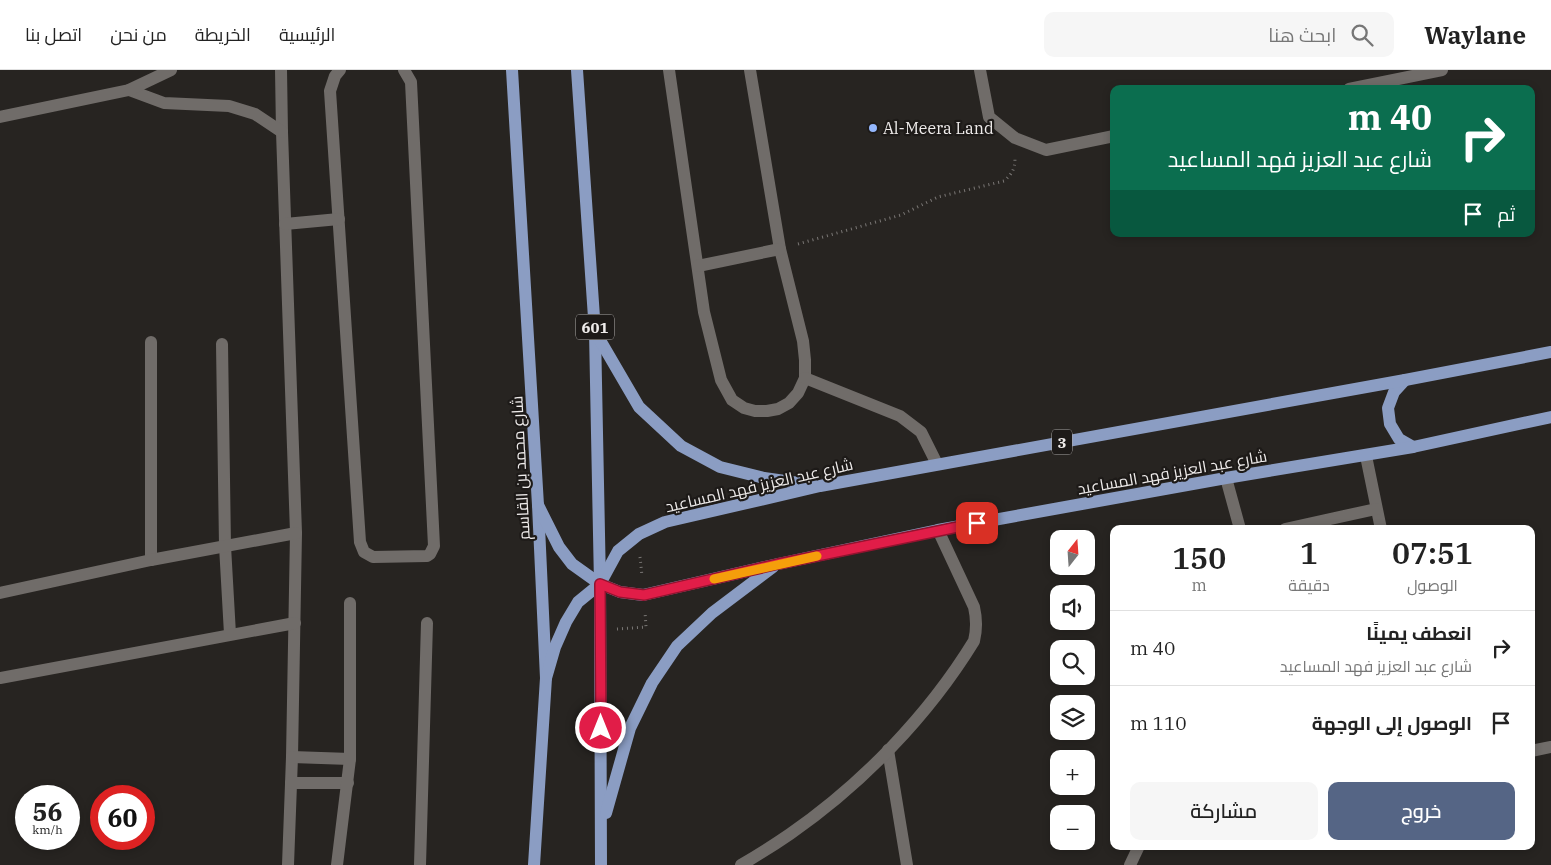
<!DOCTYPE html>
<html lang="ar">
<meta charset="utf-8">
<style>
:root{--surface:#fff;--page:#f6f6f6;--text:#222;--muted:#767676;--line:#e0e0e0;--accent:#556585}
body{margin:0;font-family:"IBM Plex Serif",Cairo,serif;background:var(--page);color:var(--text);direction:rtl;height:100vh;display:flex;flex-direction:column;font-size:19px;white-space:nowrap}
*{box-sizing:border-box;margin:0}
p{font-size:16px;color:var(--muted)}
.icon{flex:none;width:28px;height:28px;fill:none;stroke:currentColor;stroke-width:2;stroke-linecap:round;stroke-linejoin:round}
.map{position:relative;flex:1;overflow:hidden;direction:ltr}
.sheet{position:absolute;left:1110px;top:455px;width:425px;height:325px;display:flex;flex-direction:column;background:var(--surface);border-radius:10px;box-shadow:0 2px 8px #0003;direction:rtl}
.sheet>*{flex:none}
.banner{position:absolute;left:1110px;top:15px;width:425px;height:152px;border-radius:10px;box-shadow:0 2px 8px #0003;direction:rtl;background:#0b6e4f;color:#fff;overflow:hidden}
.needle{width:32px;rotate:17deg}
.controls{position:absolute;left:1050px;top:460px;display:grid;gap:10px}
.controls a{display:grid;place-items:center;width:45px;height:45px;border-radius:10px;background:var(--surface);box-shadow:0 2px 8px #0003;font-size:25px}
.speed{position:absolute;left:15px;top:715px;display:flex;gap:10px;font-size:25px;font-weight:700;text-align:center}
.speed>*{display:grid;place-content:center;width:65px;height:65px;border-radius:50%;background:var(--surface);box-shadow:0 2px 8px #0003;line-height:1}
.speed small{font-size:12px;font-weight:400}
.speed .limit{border:8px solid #d22;background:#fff;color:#111}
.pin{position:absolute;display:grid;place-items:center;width:42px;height:42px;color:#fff;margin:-21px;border-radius:10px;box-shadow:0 2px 8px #0006}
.me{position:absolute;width:55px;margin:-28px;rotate:0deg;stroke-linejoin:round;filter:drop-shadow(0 0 4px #0008)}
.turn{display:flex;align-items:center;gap:18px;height:105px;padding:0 20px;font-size:22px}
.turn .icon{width:65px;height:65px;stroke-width:2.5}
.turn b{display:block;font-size:35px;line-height:42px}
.then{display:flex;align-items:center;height:48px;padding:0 20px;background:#0003;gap:10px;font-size:19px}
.eta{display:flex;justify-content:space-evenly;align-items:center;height:85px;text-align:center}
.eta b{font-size:30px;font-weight:600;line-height:35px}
.action{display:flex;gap:10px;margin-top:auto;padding:10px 20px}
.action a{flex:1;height:58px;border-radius:10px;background:var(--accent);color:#fff;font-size:20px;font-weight:600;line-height:58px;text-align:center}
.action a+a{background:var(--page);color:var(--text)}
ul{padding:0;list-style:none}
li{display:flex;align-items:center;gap:15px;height:75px;padding:0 20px;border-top:1px solid var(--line)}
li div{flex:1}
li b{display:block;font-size:19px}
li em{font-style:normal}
header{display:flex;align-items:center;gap:30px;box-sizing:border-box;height:70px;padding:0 25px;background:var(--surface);border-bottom:1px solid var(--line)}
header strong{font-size:24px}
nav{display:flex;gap:28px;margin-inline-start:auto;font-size:18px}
.search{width:350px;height:45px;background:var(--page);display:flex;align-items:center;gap:12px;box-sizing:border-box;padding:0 18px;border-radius:10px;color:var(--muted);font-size:19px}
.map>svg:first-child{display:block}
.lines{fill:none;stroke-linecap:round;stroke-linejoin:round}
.path{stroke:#7a7775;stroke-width:3;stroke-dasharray:1 4;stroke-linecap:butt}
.lane{stroke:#706c69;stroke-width:12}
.street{stroke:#706c69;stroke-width:12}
.primary{stroke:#8b9dc3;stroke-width:12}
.route-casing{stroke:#92132f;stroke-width:12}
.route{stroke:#e11d48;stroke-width:9}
.slow{stroke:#f59e0b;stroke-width:9}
.poi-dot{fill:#94b7fd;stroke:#1d1a18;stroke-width:2}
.labels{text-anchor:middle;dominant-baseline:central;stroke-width:4.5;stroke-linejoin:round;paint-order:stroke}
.shield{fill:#1d1a18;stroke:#afacab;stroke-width:1}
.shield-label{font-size:15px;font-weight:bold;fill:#eeebea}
.poi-label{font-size:16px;fill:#eeebea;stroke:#1d1a18;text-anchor:start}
.street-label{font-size:16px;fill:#eeebea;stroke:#1d1a18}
</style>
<header>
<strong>Waylane</strong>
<div class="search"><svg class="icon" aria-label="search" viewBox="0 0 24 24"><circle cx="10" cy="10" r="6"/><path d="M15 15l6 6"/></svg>ابحث هنا</div>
<nav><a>الرئيسية</a><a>الخريطة</a><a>من نحن</a><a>اتصل بنا</a></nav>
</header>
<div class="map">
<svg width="1551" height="795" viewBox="0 0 1551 795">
<rect width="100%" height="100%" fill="#272421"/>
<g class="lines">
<g class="path">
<path d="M798,174l103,-29 37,-18 66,-16c8,-7 11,-12 11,-23"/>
<path d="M640,487l2,19"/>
<path d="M617,559l29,-2 -1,-15"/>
</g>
<g class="lane">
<path d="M281,0l1,62 14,401 -4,224 -4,108"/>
<path d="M340,0l-5,6 -5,15 30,451 4,10 9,5 54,-1 3,-2 4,-8 -23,-464 -7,-12"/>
<path d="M669,0l35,242 17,68 11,20 12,8 11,3h12l11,-2 11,-6 9,-10 7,-15v-18l-2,-19 -23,-92 -30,-179"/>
<path d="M129,20l35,13 65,3 26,8 27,18"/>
<path d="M0,47l129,-27 42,-20"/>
<path d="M285,154l54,-5"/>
<path d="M698,196l82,-17"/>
<path d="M222,274l3,202 5,88"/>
<path d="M805,308l95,38 21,16 16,32"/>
<path d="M1366,386l15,73"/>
<path d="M1226,408l14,51"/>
<path d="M1285,459l91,-20"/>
<path d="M151,490v-218"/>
<path d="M0,523l151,-33 145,-27"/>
<path d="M0,608l295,-55"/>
<path d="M888,680l19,115"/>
<path d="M292,687l58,2"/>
<path d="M291,713h57"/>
<path d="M337,795l13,-106v-156"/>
<path d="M420,795l7,-242"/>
</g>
<g class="street">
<path d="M980,0l9,47 26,21 31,12 68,-14"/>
<path d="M1349,19l93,-19"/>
<path d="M1531,681l20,-4"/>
<path d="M741,795c17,-10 33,-20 49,-31 72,-50 138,-118 184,-193 3,-12 3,-21 0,-34l-36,-77"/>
<path d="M1130,795l9,-19"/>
</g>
<g class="primary">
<path d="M512,0l26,435 8,173 -12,187"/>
<path d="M577,0l18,262 5,252 1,281"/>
<path d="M597,265l42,72 42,39 39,21 44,11 49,7"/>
<path d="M1405,310l-11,12 -6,16 2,16 9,15 14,8"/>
<path d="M538,435l21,42 13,17 28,20 20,8 23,3 135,-31 160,-34 288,-52 187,-31 138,-30"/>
<path d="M546,608l9,-31 11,-25 12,-20 22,-18 18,-33 21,-17 26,-12 155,-36 585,-106 146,-28"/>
<path d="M606,743l24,-85 22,-45 25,-37 35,-33 61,-46"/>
</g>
</g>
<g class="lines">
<defs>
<path id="route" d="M601,658l-1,-144 20,8 24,3 134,-31 199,-41"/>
</defs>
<use href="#route" class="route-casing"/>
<use href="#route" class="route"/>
<path class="slow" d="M714,509l103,-23"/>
</g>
<circle class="poi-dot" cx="873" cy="58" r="5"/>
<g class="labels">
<g class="shield">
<rect x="576" y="244.5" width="38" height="25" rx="4"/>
<rect x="1052" y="359.5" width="20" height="25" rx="4"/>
</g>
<g class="shield-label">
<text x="595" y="257">601</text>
<text x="1062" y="372">3</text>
</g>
<g class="poi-label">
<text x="883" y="58">Al-Meera Land</text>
</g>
<g class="street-label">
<text transform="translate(520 398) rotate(-93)">شارع محمد بن القاسم</text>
<text transform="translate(1172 402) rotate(-10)">شارع عبد العزيز فهد المساعيد</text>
<text transform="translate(759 415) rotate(-13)">شارع عبد العزيز فهد المساعيد</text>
</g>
</g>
</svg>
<div class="controls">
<a><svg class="needle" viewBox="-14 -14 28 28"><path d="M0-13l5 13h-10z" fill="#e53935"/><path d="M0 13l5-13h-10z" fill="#767676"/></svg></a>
<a><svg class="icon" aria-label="sound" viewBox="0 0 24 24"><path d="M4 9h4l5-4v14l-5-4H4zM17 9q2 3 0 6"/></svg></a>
<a><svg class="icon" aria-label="search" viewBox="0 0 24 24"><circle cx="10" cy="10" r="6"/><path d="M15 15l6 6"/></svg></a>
<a><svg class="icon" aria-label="layers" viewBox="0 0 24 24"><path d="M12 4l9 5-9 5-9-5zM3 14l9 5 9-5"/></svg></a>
<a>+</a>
<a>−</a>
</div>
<div class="speed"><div>56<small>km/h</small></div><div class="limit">60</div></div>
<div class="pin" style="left:977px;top:453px;background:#d93025"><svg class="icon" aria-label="arrive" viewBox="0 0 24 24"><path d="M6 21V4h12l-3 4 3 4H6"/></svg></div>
<svg class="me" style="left:601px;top:658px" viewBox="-20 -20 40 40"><circle r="17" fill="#e11d48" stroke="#fff" stroke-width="3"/><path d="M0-11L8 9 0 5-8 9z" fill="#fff"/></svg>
<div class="banner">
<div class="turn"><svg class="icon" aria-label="right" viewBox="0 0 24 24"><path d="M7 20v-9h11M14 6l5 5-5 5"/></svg><div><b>40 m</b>شارع عبد العزيز فهد المساعيد</div></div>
<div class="then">ثم<svg class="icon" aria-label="arrive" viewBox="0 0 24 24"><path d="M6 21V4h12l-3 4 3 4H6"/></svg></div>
</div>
<section class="sheet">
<div class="eta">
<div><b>07:51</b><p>الوصول</p></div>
<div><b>1</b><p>دقيقة</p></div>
<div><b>150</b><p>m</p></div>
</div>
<ul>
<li><svg class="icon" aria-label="right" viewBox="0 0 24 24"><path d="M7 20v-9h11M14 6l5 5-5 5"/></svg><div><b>انعطف يمينًا</b><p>شارع عبد العزيز فهد المساعيد</p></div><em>40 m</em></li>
<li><svg class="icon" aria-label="arrive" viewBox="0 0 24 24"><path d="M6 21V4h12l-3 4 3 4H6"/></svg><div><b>الوصول إلى الوجهة</b></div><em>110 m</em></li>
</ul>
<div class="action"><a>خروج</a><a>مشاركة</a></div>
</section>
</div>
